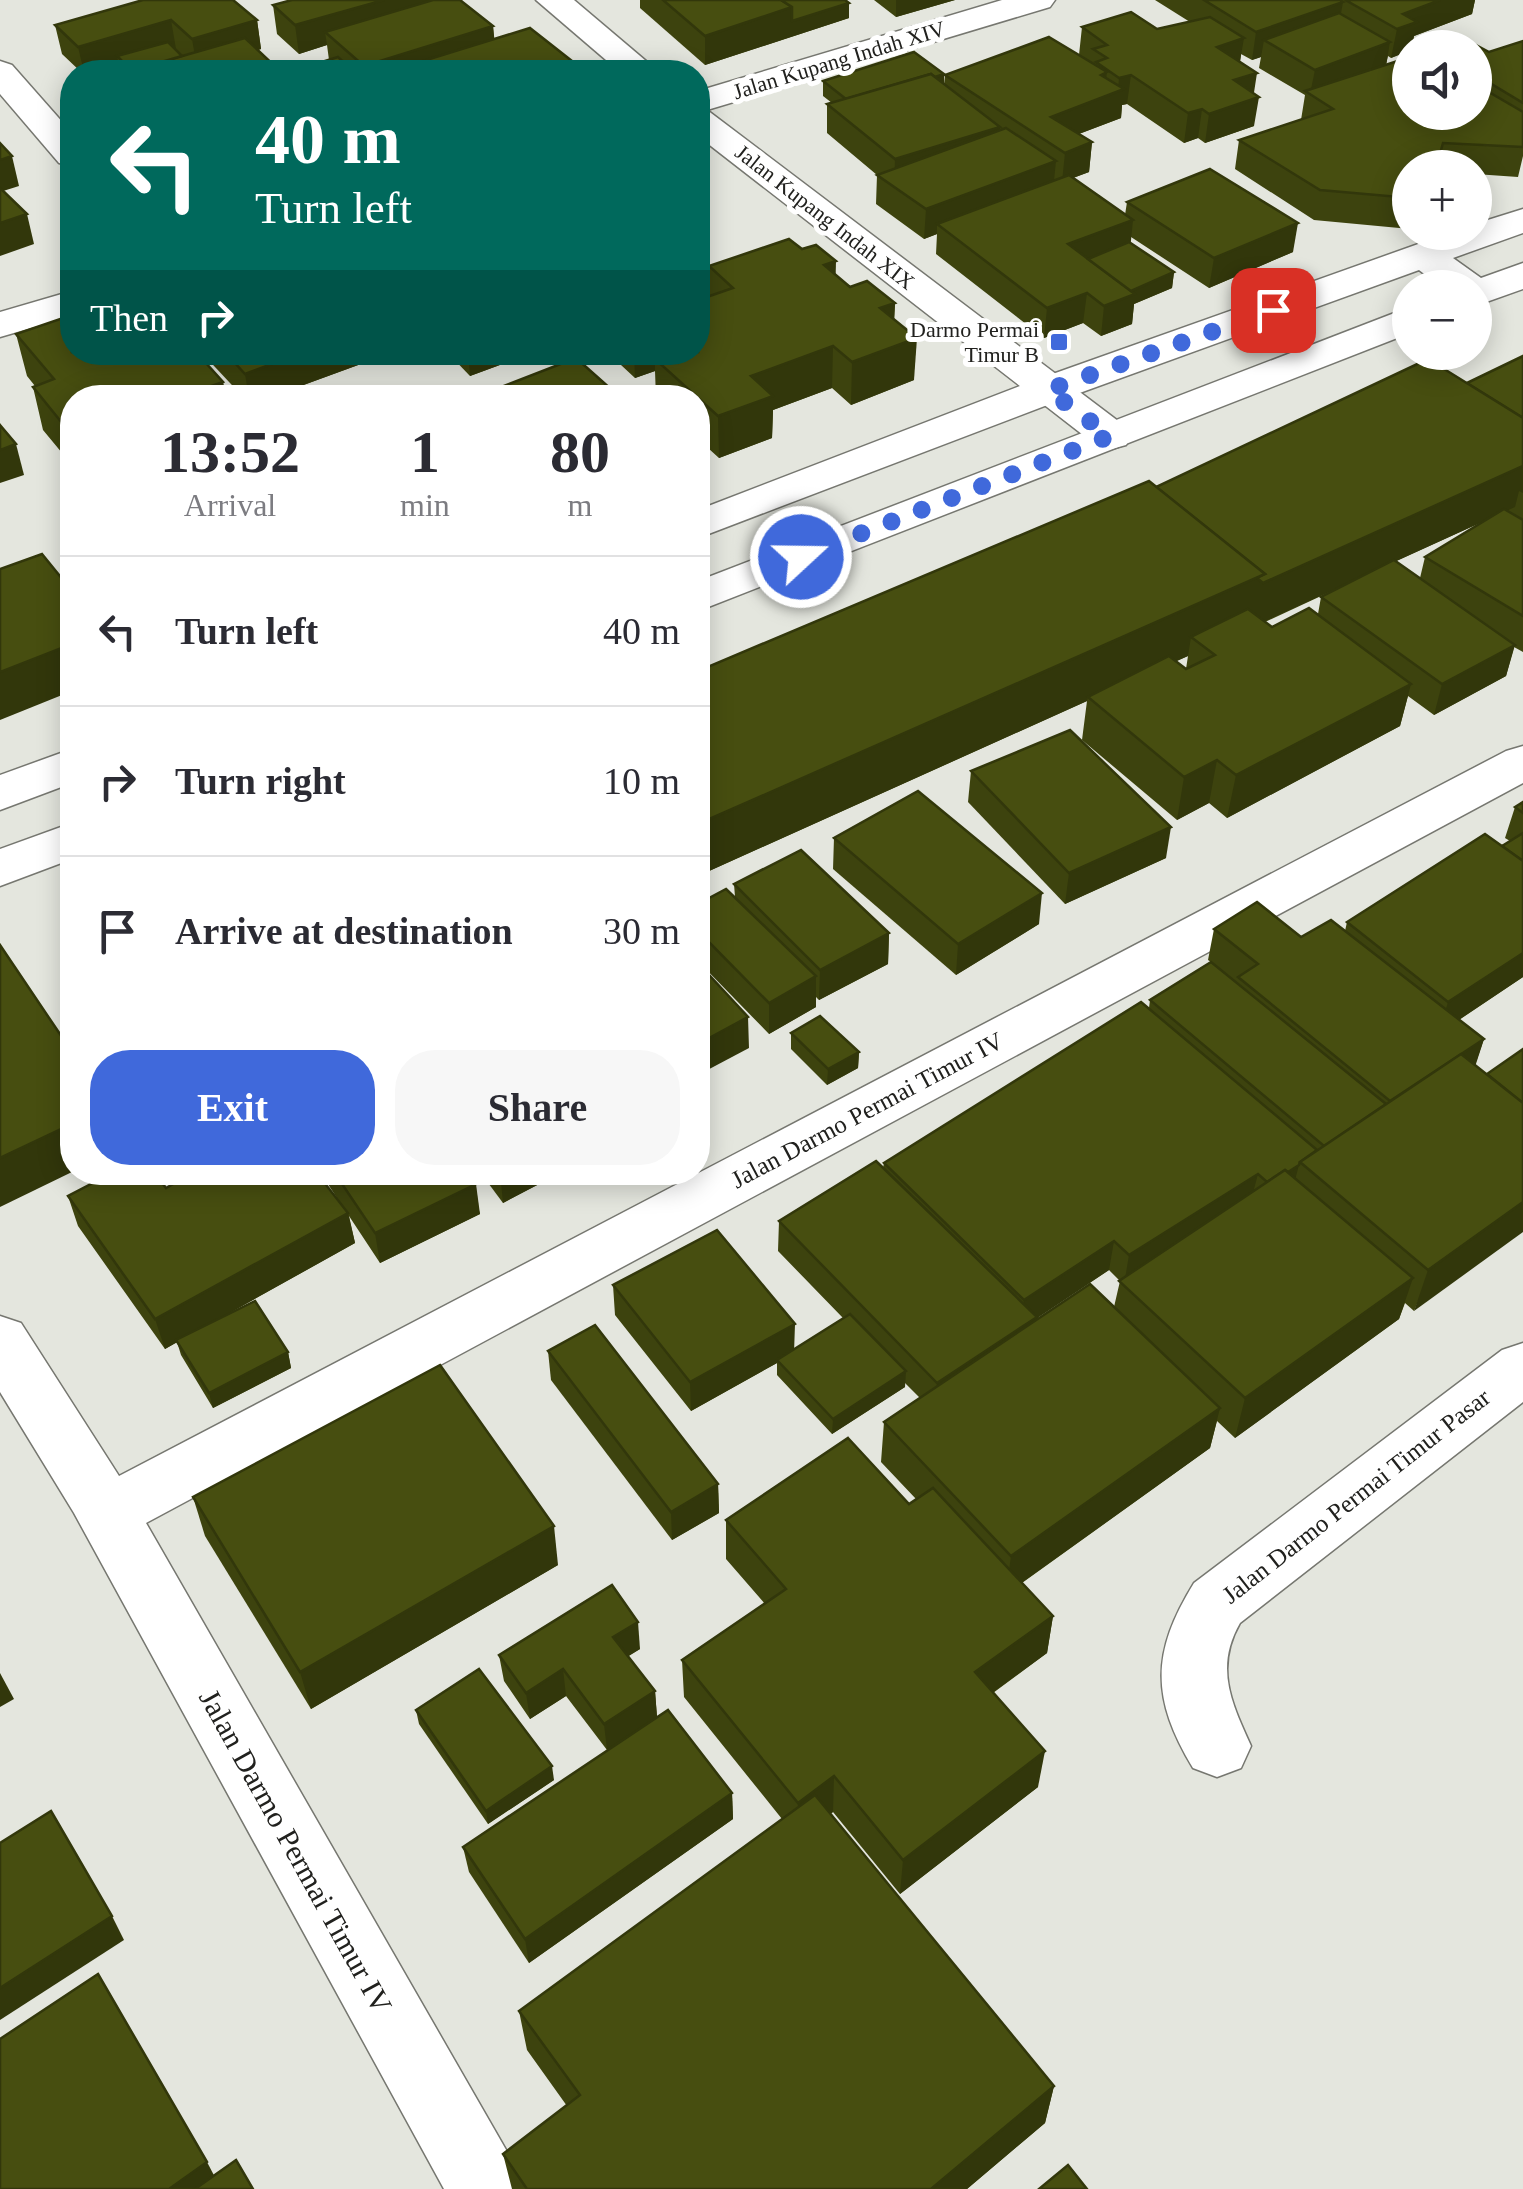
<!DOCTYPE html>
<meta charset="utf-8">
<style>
:root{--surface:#fff;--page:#f7f7f7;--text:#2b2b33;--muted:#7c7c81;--line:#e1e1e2;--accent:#4069db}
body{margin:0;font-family:"Times New Roman",serif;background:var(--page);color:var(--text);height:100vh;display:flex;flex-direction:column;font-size:38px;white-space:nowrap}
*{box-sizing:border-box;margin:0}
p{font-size:32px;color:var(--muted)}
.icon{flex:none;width:55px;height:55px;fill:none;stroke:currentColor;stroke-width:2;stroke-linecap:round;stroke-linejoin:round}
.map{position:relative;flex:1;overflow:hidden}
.panel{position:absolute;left:60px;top:385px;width:650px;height:800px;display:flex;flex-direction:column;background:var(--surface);border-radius:40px;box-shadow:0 5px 25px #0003}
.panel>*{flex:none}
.guide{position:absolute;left:60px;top:60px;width:650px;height:305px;border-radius:40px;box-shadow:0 5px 25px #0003;background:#00695c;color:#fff;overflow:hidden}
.fabs{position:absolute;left:1392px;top:30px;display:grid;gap:20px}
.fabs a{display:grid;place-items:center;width:100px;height:100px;border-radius:50%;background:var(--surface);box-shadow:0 5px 25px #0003;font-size:50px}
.pin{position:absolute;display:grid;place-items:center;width:85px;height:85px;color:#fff;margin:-42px;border-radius:20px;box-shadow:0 5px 15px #0006}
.me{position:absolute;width:110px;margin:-55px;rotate:69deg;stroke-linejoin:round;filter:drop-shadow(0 0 8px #0008)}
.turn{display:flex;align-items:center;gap:35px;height:210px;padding:0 30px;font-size:45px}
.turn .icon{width:130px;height:130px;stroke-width:2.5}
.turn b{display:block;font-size:70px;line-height:85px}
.then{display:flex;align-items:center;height:95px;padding:0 30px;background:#0003;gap:20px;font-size:38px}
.eta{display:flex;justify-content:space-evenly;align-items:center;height:170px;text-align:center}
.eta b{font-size:60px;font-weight:600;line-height:70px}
.cta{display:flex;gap:20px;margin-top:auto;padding:20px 30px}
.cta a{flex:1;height:115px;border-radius:40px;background:var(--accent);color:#fff;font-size:40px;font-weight:600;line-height:115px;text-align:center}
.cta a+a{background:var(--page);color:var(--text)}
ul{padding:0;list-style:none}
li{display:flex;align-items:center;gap:30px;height:150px;padding:0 30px;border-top:2px solid var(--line)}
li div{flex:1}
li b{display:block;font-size:38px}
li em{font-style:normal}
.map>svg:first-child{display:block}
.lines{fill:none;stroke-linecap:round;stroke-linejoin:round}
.minor-casing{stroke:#767770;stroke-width:3}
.secondary-casing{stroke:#767770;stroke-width:3}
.minor{fill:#fff;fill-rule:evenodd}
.secondary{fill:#fff;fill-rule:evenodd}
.wall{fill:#3d430e;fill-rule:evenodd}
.shaded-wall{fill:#32370b}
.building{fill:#474e10;stroke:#32370b;stroke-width:2.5}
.route{stroke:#4069db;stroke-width:18;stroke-dasharray:0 32.4}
.poi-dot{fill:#4069db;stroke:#fff;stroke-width:4}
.labels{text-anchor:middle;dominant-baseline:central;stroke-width:10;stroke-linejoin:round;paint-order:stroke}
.far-street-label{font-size:22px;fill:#21211e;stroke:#fff}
.far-poi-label{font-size:22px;fill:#21211e;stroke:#fff;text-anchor:end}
.street-label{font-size:25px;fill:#21211e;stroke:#fff}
.near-street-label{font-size:30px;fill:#21211e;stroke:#fff}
</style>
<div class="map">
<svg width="1523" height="2189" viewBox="0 0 1523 2189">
<rect width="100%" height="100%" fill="#e4e6de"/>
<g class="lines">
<defs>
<g id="minor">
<path d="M536,0h38l85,72h-39z"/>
<path d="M1002,0h53l-5,7 -343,103 419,317 6,9 -6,9 -15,4 -15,-4 -398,-309v-45z"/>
<path d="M0,61l12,4 60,68v33l-13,-3 -59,-69z"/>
<path d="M72,291v25l-72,21v-25z"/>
<path d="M1523,746v37l-1377,740 367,639 11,27h-80l-370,-676 -74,-121v-76l21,7 98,153 1387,-725z"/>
<path d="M1523,1343v59l-283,221c-26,45 -8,81 11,123l-10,22 -24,9 -24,-9c-42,-70 -42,-115 1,-185l308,-233z"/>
</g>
<g id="secondary">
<path d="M1523,209v24l-70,25 28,20 42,-15v26l-48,17v-18h-32l-24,-18 -356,129 -365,139v-28l335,-129 419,-149h23v-8z"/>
<path d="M1410,307v26l-712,278v-30z"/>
<path d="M72,749v34l-72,27v-35z"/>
<path d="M72,823v36l-72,27v-37z"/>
</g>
</defs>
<use href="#minor" class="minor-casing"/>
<use href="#secondary" class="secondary-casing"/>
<use href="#minor" class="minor"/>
<use href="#secondary" class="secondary"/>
</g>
<g class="wall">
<path d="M143,0l114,20 4,29 -3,1 23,22h-160l-2,-7 -24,7h-14l-19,-18 -7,-29z"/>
<path d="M640,0h205l4,18 -144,47 -65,-57z"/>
<path d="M874,0h81l-59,17z"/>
<path d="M1155,0h320l-3,14 -58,22 -2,12 -21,10 -3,-2 -2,9 89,47v-64l14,4 34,-11v115l-5,21 -43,-3v-6h-65v61l-96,-9 -79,-51 4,-29 62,-20 4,-25 -46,-27 2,-11 -9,3 -11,-6 -1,8 14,31v33l-49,17 -7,-5 -14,5 -57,-39 -5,1 -1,13 -42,16 13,8 -3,30 -16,6 52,37 2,-13 166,50 -84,36 -78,-51 -1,6 44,29 -2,16 -38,16 -2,20 -31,12 -18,-13 -39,15 -108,-84 1,-20 -13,5 -48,-35 1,-29 -50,-42v-29l5,-1 -9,-7v-15l121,-7 1,11v-10l134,-20 3,-28 75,2 33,-7z"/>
<path d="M463,2l30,24 1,13 92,33h-297l40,-12 -2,-15 -28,9 -22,-20 -4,-29z"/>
<path d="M709,266l127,9 14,12 45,16 -1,17 20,60 -63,25 -19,-17 -59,22 -1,28 -53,20 -21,-19v-41h-42l-1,-27 -20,7 -28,-26h91l11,-56z"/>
<path d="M16,334l207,48 3,16h-154v67l-29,-35 -10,-43 2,-1 -8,-10z"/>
<path d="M201,352h178l1,5 -112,41h-24z"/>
<path d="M447,352h88l-65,24z"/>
<path d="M1523,356v296l-9,-5 -8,29 -72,39 -26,-19 -8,30 -173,92 -18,-15 -32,17 -95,-80 5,-39 -389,175v-205l458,-184 311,-104zM1482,522l-57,35 -5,21 -24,-17zM1349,583l-28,14 -3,17 -46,13 -7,-5zM1188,656l-2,13 -10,-8z"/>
<path d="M971,771l195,87 -101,46 -97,-102z"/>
<path d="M1523,802v175l-64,43 25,19 -9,26 12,9 36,-25 -109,262 -9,-8 -6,16 -164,119 -18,-17 -7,27 -188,135 31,33 -6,37 -54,40 45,94 -138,107 -67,-82 -3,2 224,272 -9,37 -78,66h-455l-9,-35 64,-48 -40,-56 -8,-39 263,-192 -98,-122 -2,-37 83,-56 -39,-45v-39l183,-16 7,-5 -35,-37 3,-40 36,-24 -15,-15v4l-73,47 -55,-59v-12l-86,48 -76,-96 -2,-30 181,64 49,-31 -65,-67 1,-30 104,-53 1,-5 265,-155 1,-8 61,-38 -3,-2 6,-31 87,8 44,-6 2,-9 163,-81 -5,-3 10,-31zM1109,1270l11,11 -6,26 -77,13v-2z"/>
<path d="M834,838l205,86 -83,51 -123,-106z"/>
<path d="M734,884l155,49 -1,31 -69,36 -3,-3v10l-47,27 -71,-73v-57l37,-7z"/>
<path d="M72,975v32l-8,-28z"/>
<path d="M791,1033l68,19 -1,16 -31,17 -36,-36z"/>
<path d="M320,1172h147l13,42 -100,49 -31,-47 6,27 -140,78 73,31 3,16 -78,40 -32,-53 -4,-13 -12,7 -87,-123 -10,-30 98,-8 173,13z"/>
<path d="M480,1172h82l-59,31z"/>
<path d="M548,1351l170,133 1,29 -47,27 -121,-160z"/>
<path d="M193,1497l365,68 -247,144 -106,-173z"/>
<path d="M640,1649l-12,7 27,35 2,26 -50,33 -41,-54 -36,23 -26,-38 -5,-26z"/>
<path d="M416,1710l138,70 -66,44 -69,-100z"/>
<path d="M732,1793l1,26 -204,144 -60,-91 -6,-25z"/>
</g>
<g class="shaded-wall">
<path d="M384,0h78l1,7 -138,25 2,13 -28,9 -4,-29z"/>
<path d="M896,0h59l-59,17z"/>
<path d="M1440,0h35l-3,14 -58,22 -4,15 -19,7 6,-29 6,-15z"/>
<path d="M1343,2l-5,28 -74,10 -3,17 -9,3 4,-28z"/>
<path d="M849,3v15l-144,47v-29l87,-29z"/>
<path d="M171,20l5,29 -52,15 -7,-8 2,9 -24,7h-11l-6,-25z"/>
<path d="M257,20l4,29 -64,19 -5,-29z"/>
<path d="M493,26l3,29 -73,6 1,11h-59l-1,-6z"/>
<path d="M1244,38l-5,29 -22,-20z"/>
<path d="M1390,42l-5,29 -75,23 5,-24z"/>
<path d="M1107,72l-3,24 14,-5 1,-13 12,-3 -4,29 -5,1 -1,13 -69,26 -1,-27 50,-42z"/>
<path d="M1257,73l-4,26 6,-2 -5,29 -49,17 4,-29 25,-34z"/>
<path d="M944,74v15l-92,14z"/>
<path d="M1202,109l-4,29 -14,5 4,-30z"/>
<path d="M1000,127l-2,30 -104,30 1,-28z"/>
<path d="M1092,142l-3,30 -27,10 3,-29z"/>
<path d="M12,156l7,30 -19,6v-32z"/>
<path d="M1056,161l-3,29 -116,34v10l-13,5 2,-30z"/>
<path d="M27,214l7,30 -34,12v-33z"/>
<path d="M1133,220l-3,30 -47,18 -15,-24z"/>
<path d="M1298,223l-5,29 -84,36 5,-30z"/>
<path d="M836,261l-1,41 -11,-37z"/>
<path d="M1174,272l-2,16 -38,16 -2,20 -31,12 3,-30 18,-12z"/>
<path d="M1087,293l-4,30 -39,15 3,-30z"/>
<path d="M895,303l-2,42 -13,-37z"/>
<path d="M917,338l-3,42 -63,25 1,-43z"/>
<path d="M833,346l-1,42 -59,22 -1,28 -53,20 -1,-42 33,-40z"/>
<path d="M304,352h75l1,5 -112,41h-19l-4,-24z"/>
<path d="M468,352h67l-65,24z"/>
<path d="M634,352h32v15l-11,-8v12l-20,7z"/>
<path d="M223,382l3,16h-49z"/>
<path d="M16,444l8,31 -24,8v-33z"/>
<path d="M1523,466v27l-4,-2 -4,16 -309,141 -15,-11 -3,19 -97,44 -3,-3 -1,4 -389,175v-52l567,-250z"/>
<path d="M72,644v47l-72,29v-48z"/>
<path d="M1515,645l-9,31 -72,39 8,-31z"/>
<path d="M1411,684l-11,42 -173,92 9,-43z"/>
<path d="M1217,760l-8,43 -32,17 7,-43z"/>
<path d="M1171,827l-5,31 -101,46 4,-31z"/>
<path d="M1042,893l-3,31 -83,51 2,-31z"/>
<path d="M889,933l-1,31 -69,36 1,-30z"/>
<path d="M1523,953v24l-84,56 9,-31z"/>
<path d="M816,976v31l-47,27v-31z"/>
<path d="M748,1017l1,31 -51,27v-31z"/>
<path d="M1484,1039l-10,31 -83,32z"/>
<path d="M859,1052l-1,16 -31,17 1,-16z"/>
<path d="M72,1124v48l-72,35v-49z"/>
<path d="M1299,1165l-8,30 -21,-11z"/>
<path d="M500,1172h62l-59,31z"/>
<path d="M1258,1174l-8,30 -126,81 5,-30z"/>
<path d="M476,1184l4,30 -100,49 -5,-30z"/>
<path d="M1523,1202v30l-109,79 14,-41z"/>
<path d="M348,1213l7,30 -190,106 -10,-30z"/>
<path d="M1114,1241l-5,29 -72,48 -4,28 -99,66 3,-29 83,-55 4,-28z"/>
<path d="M1413,1278l-14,41 -164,119 10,-40z"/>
<path d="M795,1324l-1,29 -17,7v3l-86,48 -1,-29z"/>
<path d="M288,1352l3,16 -78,40 -4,-15z"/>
<path d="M906,1371l-1,16 -73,47 1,-15z"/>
<path d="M1220,1408l-10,40 -204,146 5,-38z"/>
<path d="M718,1484l1,29 -47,27 -1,-28z"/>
<path d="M554,1526l4,39 -247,144 -11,-37z"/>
<path d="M1053,1616l-6,37 -77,56 5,-37z"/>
<path d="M638,1622l2,27 -24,15 -3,-27z"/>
<path d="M563,1669l3,27 -36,23 -4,-26z"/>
<path d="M0,1673l14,26 -14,8z"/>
<path d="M655,1691l2,26 -50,33 -3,-26z"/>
<path d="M1045,1751l-7,36 -138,107 3,-34z"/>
<path d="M552,1766l2,14 -66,44 -2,-13z"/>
<path d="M834,1776l-1,36 -36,27 1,-36z"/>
<path d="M732,1793l1,26 -204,144 -4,-24z"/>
<path d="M112,1916l12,24 -124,80v-32z"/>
<path d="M1054,2086l-9,37 -78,66h-36z"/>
<path d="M207,2162l11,21 -9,6h-40z"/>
</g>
<g class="building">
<path d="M143,0h90l24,20 -65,19 -21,-19 -93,27 -23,-22z"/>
<path d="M292,0h92l-89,25 -22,-20z"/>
<path d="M433,0h27l33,26 -129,40 -39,-34z"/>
<path d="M663,0h118l11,7 -87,29z"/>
<path d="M781,0h64l4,3 -57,18v-14z"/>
<path d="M1204,0h136l3,2 -87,30z"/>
<path d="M1351,0h89l-37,14 14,8 -20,7 -50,-28z"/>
<path d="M1131,12l26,17 53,-12 34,21 -27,9 40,26 -23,7 25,17 -50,17 -7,-5 -14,4 -57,-38 -12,3 -23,-16 11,-4 -14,-9 14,-4 -25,-18z"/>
<path d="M1339,13l51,29 -75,28 -51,-30z"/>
<path d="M530,28l56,44h-150l-13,-11z"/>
<path d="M1049,37l58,35 -6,3 23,14 -73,28 41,25 -27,11 -120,-78z"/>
<path d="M245,38l36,34h-140l-4,-3z"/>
<path d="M1523,41v62l-48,-29v-26h-7l8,-3 13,7z"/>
<path d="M168,42l14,14 -45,13 2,2 -6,1 -16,-16z"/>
<path d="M914,52l30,22 -9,3 -4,-3 -85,25 -23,-18z"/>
<path d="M338,57l16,15h-65l4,-1z"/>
<path d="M1410,57v55h65v-28l48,28v35l-80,-4 -7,25h-26v30l-90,-8 -81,-50 94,-31 -28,-18z"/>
<path d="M931,74l69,53 -105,32 -68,-55z"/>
<path d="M1006,128l50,33 -130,48 -49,-34z"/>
<path d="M0,143l12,13 -12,4z"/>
<path d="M1210,169l88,54 -84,35 -87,-56z"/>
<path d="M1069,175l64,45 -65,24 67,50 -31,12 -17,-13 -40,15 -110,-84z"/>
<path d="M0,188l27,26 -27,9z"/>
<path d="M789,239l13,10 14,-4 20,16 -12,4 26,22 17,-6 28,22 -15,5 37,30 -65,24 -19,-16 -82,30 22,20 -55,20 -63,-57 19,-7h24v-52l35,-12 -24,-22z"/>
<path d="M1129,242l45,30 -43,19 -43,-32z"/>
<path d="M72,315v37h124l27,30 -46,16h-105l-1,36 -38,-47 21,-8 -38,-45z"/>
<path d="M225,352h79l-59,22z"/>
<path d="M1523,356v62l-56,-35z"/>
<path d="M576,358l45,40h-148z"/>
<path d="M1428,359l95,59v48l-260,117 -6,-5 8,-4 -109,-87z"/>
<path d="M0,425l16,19 -16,6z"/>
<path d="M1149,481l116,93 -567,250v-153z"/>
<path d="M1504,509l19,11v96l-98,-59z"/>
<path d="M42,554l30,37v53l-72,28v-103z"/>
<path d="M1394,560l121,85 -73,39 -121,-87z"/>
<path d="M1309,608l102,76 -175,91 -19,-15 -33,17 -96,-80 81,-41 17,13 29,-14 -24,-18 57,-28 24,18z"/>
<path d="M1070,730l101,97 -102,46 -98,-102z"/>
<path d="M918,791l124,102 -84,51 -124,-106z"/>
<path d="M1523,802v11l-8,-6z"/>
<path d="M1523,833v28l-21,-15z"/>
<path d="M1485,834l38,27v92l-75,49 -101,-80z"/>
<path d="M801,850l88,83 -69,37 -86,-86z"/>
<path d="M726,889l90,87 -47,27 -71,-72v-27z"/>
<path d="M1257,902l44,35 30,-17 153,119 -94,62 -152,-124 20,-13 -44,-35z"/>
<path d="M0,945l72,107v72l-72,34z"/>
<path d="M1211,962l175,142 -62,42 -174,-146z"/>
<path d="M698,963l50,54 -50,27z"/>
<path d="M72,975v16l-8,-12z"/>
<path d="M1141,1002l176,148 -17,12 -1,3 -11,7 -3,-2 -18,12 -9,-8 -129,81 -15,-14 -90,59 -140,-137z"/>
<path d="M820,1016l39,36 -31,17 -37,-36z"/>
<path d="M1523,1049v54l-36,-29z"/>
<path d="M1461,1054l62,49v99l-95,68 -128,-108z"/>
<path d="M876,1161l161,156 -100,66 -158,-162z"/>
<path d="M1285,1170l128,108 -168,120 -126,-117z"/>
<path d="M114,1172h40l12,16 28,-16h122l32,41 -193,106 -87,-123z"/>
<path d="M334,1172h133l9,12 -101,49z"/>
<path d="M717,1230l78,94 -105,58 -77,-97z"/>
<path d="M1090,1284l130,124 -209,148 -127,-134z"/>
<path d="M255,1301l33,51 -79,41 -33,-53z"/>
<path d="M850,1314l56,57 -73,48 -56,-59z"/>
<path d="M595,1325l123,159 -47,28 -123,-161z"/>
<path d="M440,1365l114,161 -254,146 -107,-175z"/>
<path d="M848,1438l61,66 24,-16 120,128 -78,56 70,79 -142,109 -69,-84 -36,27 -116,-143 104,-71 -60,-69z"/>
<path d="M612,1585l26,37 -25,15 42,54 -51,33 -41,-55 -37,24 -27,-38z"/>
<path d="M479,1669l73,97 -66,45 -70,-101z"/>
<path d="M668,1710l64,83 -207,146 -62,-92z"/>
<path d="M815,1795l239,291 -123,103h-404l-24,-35 77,-59 -61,-84z"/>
<path d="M51,1811l61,105 -112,72v-145z"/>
<path d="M98,1974l109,188 -38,27h-169v-150z"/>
<path d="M236,2160l17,29h-58z"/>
<path d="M1068,2165l19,24h-48z"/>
</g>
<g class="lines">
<path class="route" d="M801,557l309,-121 -62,-46 225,-80"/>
</g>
<rect class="poi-dot" x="1049" y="332" width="20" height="20" rx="5"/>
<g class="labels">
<g class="far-street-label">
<text transform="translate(839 60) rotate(-17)">Jalan Kupang Indah XIV</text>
<text transform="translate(825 217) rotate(38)">Jalan Kupang Indah XIX</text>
</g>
<g class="far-poi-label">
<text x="1039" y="329">Darmo Permai<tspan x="1039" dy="25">Timur B</tspan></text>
</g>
<g class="street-label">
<text transform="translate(867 1110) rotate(-28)">Jalan Darmo Permai Timur IV</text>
<text transform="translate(1356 1496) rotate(-38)">Jalan Darmo Permai Timur Pasar</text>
</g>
<g class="near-street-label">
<text transform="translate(296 1851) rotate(61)">Jalan Darmo Permai Timur IV</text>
</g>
</g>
</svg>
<div class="fabs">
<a><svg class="icon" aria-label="sound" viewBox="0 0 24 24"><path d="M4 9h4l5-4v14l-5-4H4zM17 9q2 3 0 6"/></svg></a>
<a>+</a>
<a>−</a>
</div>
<div class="pin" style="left:1273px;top:310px;background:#d93025"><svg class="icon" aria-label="arrive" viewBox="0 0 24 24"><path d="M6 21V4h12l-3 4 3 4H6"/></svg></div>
<svg class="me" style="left:801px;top:557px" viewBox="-20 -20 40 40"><circle r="17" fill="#4069db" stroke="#fff" stroke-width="3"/><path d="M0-11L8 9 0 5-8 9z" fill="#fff"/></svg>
<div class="guide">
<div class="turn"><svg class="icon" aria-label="left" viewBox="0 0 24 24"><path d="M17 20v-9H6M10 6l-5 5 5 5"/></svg><div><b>40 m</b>Turn left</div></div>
<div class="then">Then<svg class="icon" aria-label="right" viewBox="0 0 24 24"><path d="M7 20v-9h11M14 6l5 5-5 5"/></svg></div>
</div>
<section class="panel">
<div class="eta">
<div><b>13:52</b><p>Arrival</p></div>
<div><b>1</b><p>min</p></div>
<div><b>80</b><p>m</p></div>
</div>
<ul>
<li><svg class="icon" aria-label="left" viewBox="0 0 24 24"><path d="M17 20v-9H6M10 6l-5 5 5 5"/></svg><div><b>Turn left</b></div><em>40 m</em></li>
<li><svg class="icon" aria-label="right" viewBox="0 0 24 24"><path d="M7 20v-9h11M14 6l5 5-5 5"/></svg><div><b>Turn right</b></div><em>10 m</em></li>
<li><svg class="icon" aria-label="arrive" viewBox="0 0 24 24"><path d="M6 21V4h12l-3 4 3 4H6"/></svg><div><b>Arrive at destination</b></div><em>30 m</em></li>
</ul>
<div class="cta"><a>Exit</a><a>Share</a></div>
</section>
</div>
